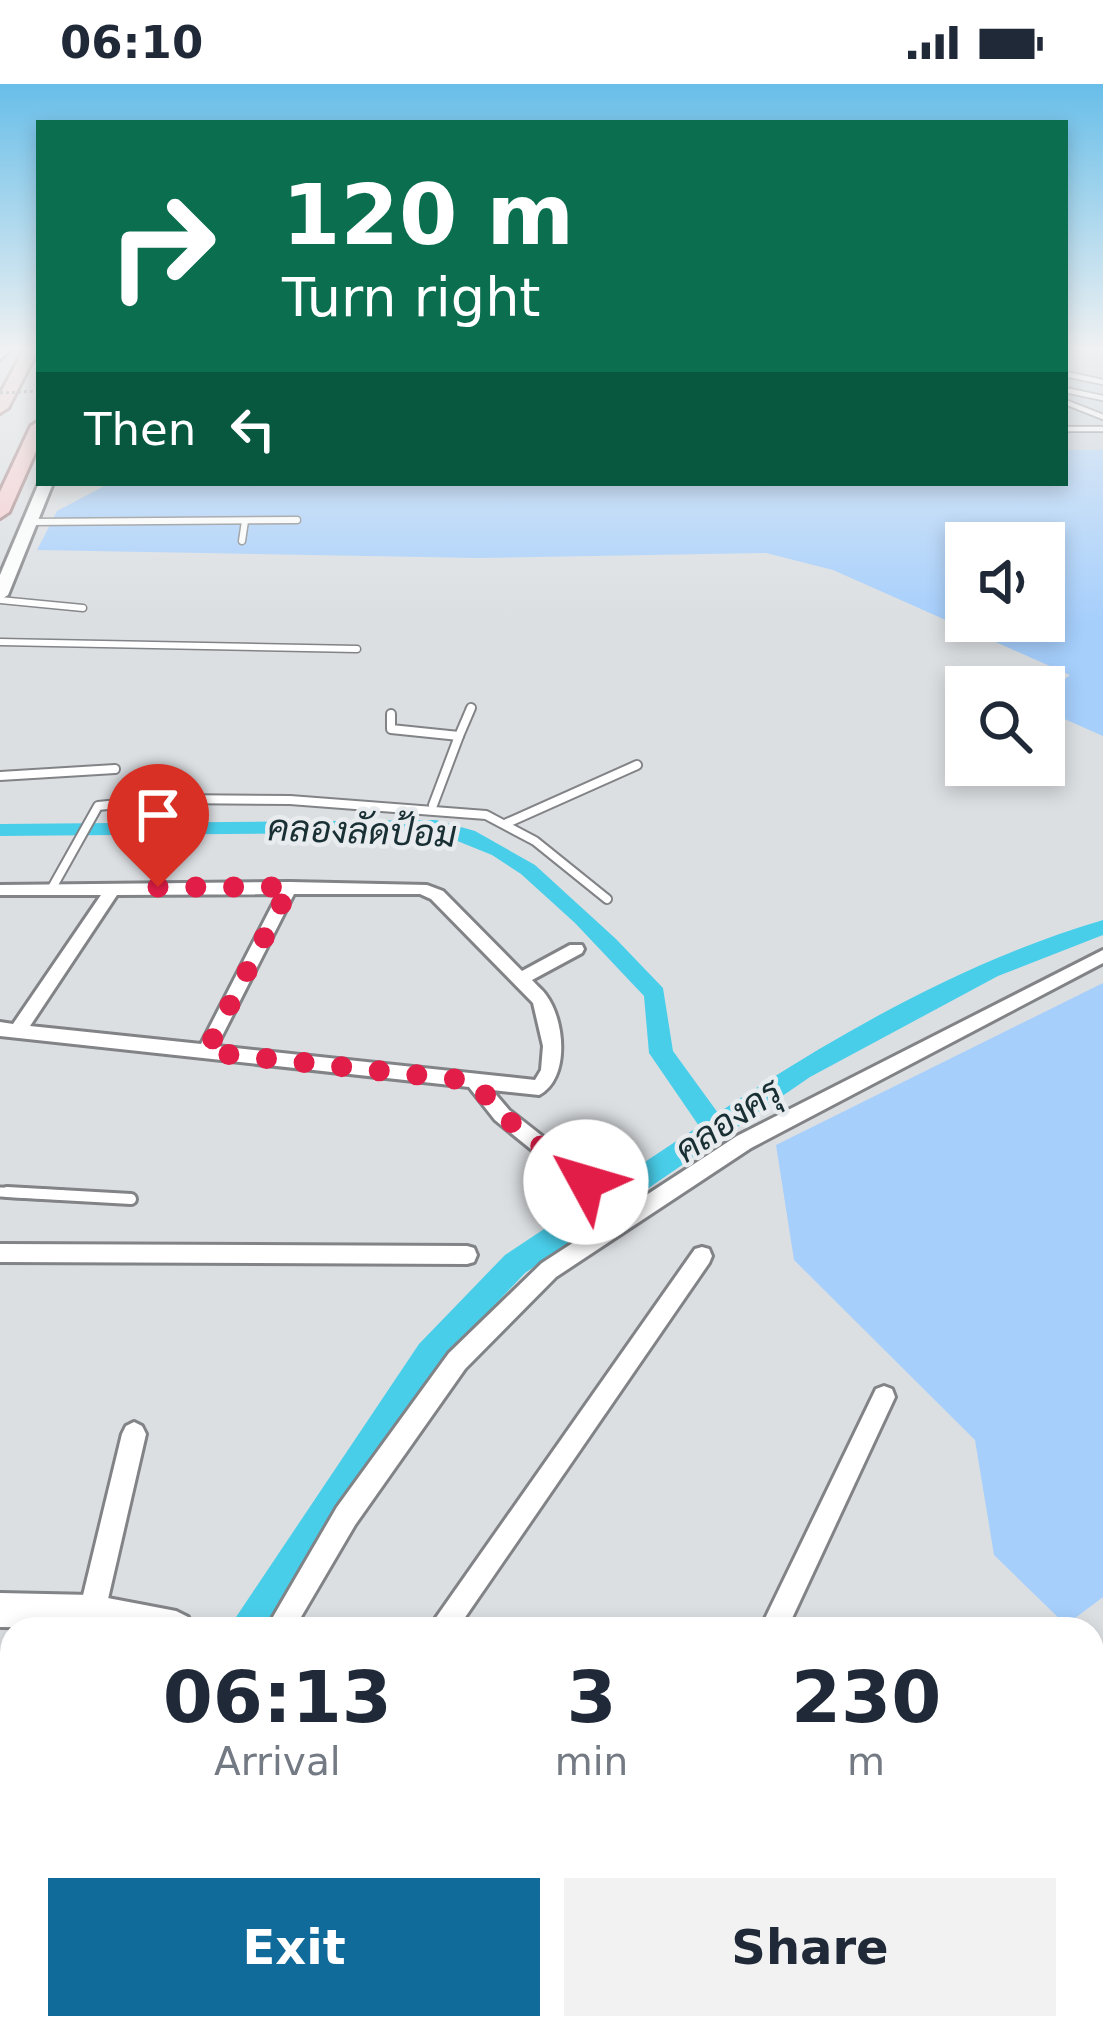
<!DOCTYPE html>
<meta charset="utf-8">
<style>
:root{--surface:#fff;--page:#f2f2f3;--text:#1f2937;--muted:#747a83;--accent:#116b9a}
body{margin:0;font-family:"DejaVu Sans",Sarabun,sans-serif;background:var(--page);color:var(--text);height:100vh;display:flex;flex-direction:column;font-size:45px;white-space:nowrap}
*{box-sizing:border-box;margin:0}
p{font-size:39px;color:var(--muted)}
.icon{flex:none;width:66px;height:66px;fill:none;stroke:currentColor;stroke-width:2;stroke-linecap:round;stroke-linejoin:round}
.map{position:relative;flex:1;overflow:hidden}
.drawer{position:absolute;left:0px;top:1533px;width:1104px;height:423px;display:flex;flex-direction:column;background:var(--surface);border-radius:36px 36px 0 0;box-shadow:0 6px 18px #0003}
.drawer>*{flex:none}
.top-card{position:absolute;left:36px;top:36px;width:1032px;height:366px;border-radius:0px;box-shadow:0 6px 18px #0003;background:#0b6e4f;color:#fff;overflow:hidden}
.fabs{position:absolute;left:945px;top:438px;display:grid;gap:24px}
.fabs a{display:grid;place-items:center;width:120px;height:120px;border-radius:0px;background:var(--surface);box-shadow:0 6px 18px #0003;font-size:60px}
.pin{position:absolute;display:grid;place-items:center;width:102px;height:102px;color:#fff;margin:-123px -51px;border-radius:50% 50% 50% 0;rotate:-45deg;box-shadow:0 0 12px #0007}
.pin .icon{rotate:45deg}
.me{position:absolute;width:132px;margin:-66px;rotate:309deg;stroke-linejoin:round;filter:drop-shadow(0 0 9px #0008)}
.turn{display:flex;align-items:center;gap:42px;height:252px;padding:0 48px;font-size:54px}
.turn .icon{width:156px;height:156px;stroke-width:2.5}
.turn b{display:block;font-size:84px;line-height:102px}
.then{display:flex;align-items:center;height:114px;padding:0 48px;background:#0003;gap:24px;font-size:45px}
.eta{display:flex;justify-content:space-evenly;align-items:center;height:204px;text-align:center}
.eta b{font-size:72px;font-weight:800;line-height:84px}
.cta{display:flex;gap:24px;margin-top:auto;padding:24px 48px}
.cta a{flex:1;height:138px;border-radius:0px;background:var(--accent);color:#fff;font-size:48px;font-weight:800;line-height:138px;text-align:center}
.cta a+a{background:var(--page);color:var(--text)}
.status{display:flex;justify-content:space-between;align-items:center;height:84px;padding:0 60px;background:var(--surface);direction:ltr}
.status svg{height:33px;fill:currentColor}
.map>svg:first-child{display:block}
.built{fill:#cad2db}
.green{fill:#a6cffc;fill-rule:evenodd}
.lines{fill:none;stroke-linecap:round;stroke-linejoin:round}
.canal{fill:#49ceea;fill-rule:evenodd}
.service-far4-casing{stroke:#818386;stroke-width:8}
.service-far3-casing{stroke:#818386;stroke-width:9}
.service-far2-casing{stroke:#818386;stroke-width:12}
.service-far1-casing{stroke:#818386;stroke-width:15}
.service-casing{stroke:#818386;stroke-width:16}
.minor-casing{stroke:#818386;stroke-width:6}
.tertiary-casing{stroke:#818386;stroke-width:6}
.secondary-casing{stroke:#818386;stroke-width:6}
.trunk-casing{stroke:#a68486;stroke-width:6}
.service-far4{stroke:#fff;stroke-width:4.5}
.service-far3{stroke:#fff;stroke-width:6}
.service-far2{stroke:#fff;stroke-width:8}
.service-far1{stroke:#fff;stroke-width:9}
.service{stroke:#fff;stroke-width:10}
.minor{fill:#fff;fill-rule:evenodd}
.tertiary{fill:#fff;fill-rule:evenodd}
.secondary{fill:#fff;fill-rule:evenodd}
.trunk{fill:#f8ced0;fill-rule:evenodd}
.path-bridge{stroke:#8f9294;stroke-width:3;stroke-dasharray:3 3;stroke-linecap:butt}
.route{stroke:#e11d48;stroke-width:21;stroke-dasharray:0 37.8}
.labels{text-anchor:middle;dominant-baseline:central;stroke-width:9;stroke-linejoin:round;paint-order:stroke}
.water-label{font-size:36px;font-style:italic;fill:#182f34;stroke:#e9ecef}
</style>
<div class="status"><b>06:10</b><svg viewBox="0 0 49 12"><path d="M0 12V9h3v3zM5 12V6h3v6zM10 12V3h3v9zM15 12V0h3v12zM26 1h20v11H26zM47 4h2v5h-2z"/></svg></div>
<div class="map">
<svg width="1103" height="1955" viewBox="0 0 1103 1955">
<rect width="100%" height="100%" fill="#dcdfe2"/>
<rect class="built" x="1065" y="264" width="38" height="102"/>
<g class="green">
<path d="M1065,366h38v286l-59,-26v-14l26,-21 -237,-105 -67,-17 -288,5 -441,-8 20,-39 53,-28h955zM966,459h78v78h-78z"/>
<path d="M1103,899v614l-37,28 -72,-70 -19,-115 -181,-180 -18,-115z"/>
</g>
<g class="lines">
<g class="canal">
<path d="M436,736l39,11 60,34 81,74 47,49 10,63 45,62c117,-78 249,-153 385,-193v15l-105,41 -188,101 -285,196 -86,91 -173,265h-38l191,-285 86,-89 194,-129 -50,-73 -5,-57 -69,-73 -54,-49 -29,-19 -57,-23 -435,4v-12z"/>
<path d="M12,1907v37h14l-5,11h-21v-43z"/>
</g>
<defs>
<g id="service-far4">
<path d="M1065,290l38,8"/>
<path d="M1065,306l38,8"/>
<path d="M1065,318l38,15"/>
<path d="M1065,345h38"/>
</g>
<g id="service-far3">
<path d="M30,438l267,-2"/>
<path d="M242,457l3,-20"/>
<path d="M0,516l83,8"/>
<path d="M0,558l357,7"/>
</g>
<g id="service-far2">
<path d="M391,630v15l68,7 -26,69"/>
<path d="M459,652l12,-28"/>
<path d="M0,692l115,-7"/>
<path d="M507,739l130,-58"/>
<path d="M52,804l46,-82 70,-7 122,1 196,15 49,26 72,58"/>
</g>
<path id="service-far1" d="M0,1108l63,3"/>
<path id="service" d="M7,1108l124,7"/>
<g id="minor">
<path d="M290,798l137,3 16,6 79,80 48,-26h12l2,4 -2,4 -50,27c4,5 10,9 14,15 19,25 24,84 -7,100l-47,-5 17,20 84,66 3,6 -3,6 -7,2 -7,-2 -84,-68 -26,-33 -469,-51v-14l13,2 88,-129h-101v-10zM278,810l-77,150 -171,-18 87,-131zM294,810h126l11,5 102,104 10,43 -2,24 -6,10 -318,-34z"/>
<path d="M1103,866v13l-352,185 -195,129 -91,92 -110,156 -61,104h-28l71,-122 112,-154 93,-90 195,-127z"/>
<path d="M0,1160l467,2 7,2 3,7 -3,7 -7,2 -467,-2z"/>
<path d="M702,1163l7,2 3,7 -3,7 -252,366h-29l267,-380z"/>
<path d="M884,1302l8,3 3,8 -108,232h-27l116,-240z"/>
<path d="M134,1338l8,4 4,8 -41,178 -4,9 -9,4 -9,-4 -4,-9 43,-178 4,-8z"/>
<path d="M230,1944h34l-5,11h-33z"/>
<path d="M964,1944h32l-3,11h-32z"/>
</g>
<g id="tertiary">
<path d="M0,1509l92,2 84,16 12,6 6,12 -194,-2z"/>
<path d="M753,1944h51l4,11h-51z"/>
</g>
<g id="secondary">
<path d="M0,264h12l-12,11z"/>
<path d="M39,399h14l-45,112 -8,5v-25z"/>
</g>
<g id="trunk">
<path d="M25,264h14l-31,60 -8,5v-19z"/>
<path d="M39,337v23l-30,68 -9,6v-26l31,-66z"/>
</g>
</defs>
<use href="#service-far4" class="service-far4-casing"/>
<use href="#service-far3" class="service-far3-casing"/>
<use href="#service-far2" class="service-far2-casing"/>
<use href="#service-far1" class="service-far1-casing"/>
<use href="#service" class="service-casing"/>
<use href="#minor" class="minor-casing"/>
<use href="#tertiary" class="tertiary-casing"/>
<use href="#secondary" class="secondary-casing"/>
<use href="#trunk" class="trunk-casing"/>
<use href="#service-far4" class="service-far4"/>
<use href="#service-far3" class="service-far3"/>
<use href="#service-far2" class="service-far2"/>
<use href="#service-far1" class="service-far1"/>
<use href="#service" class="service"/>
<use href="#minor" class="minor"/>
<use href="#tertiary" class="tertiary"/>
<use href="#secondary" class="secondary"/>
<use href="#trunk" class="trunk"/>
<path class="path-bridge" d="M0,309l39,-2"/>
</g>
<linearGradient id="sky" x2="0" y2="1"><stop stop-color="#68bee9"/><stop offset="0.49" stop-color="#eff1f2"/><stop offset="1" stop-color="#eff1f2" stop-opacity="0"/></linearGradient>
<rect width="1103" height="538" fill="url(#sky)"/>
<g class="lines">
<path class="route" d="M158,803h132l-84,165 268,29 28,34 84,67"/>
</g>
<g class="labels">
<g class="water-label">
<text transform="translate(362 747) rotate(2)">คลองลัดป้อม</text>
<text transform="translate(728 1036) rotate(-34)">คลองครุ</text>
</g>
</g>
</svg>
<div class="fabs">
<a><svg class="icon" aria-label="sound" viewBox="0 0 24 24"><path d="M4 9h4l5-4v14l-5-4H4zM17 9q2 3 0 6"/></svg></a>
<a><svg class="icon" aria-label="search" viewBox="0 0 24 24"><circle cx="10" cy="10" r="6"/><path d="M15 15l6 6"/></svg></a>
</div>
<div class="pin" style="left:158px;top:803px;background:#d93025"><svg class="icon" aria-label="arrive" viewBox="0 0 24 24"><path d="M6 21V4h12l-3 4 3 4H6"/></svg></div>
<svg class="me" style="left:586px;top:1098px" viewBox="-20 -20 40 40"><circle r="19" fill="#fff"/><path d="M0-13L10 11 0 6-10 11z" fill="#e11d48"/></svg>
<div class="top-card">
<div class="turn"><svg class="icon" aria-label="right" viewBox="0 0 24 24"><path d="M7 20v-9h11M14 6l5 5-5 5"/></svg><div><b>120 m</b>Turn right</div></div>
<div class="then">Then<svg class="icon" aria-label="left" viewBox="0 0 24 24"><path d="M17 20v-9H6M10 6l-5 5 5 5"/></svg></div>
</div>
<section class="drawer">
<div class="eta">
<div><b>06:13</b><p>Arrival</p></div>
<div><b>3</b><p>min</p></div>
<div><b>230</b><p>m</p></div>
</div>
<div class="cta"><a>Exit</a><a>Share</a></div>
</section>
</div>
